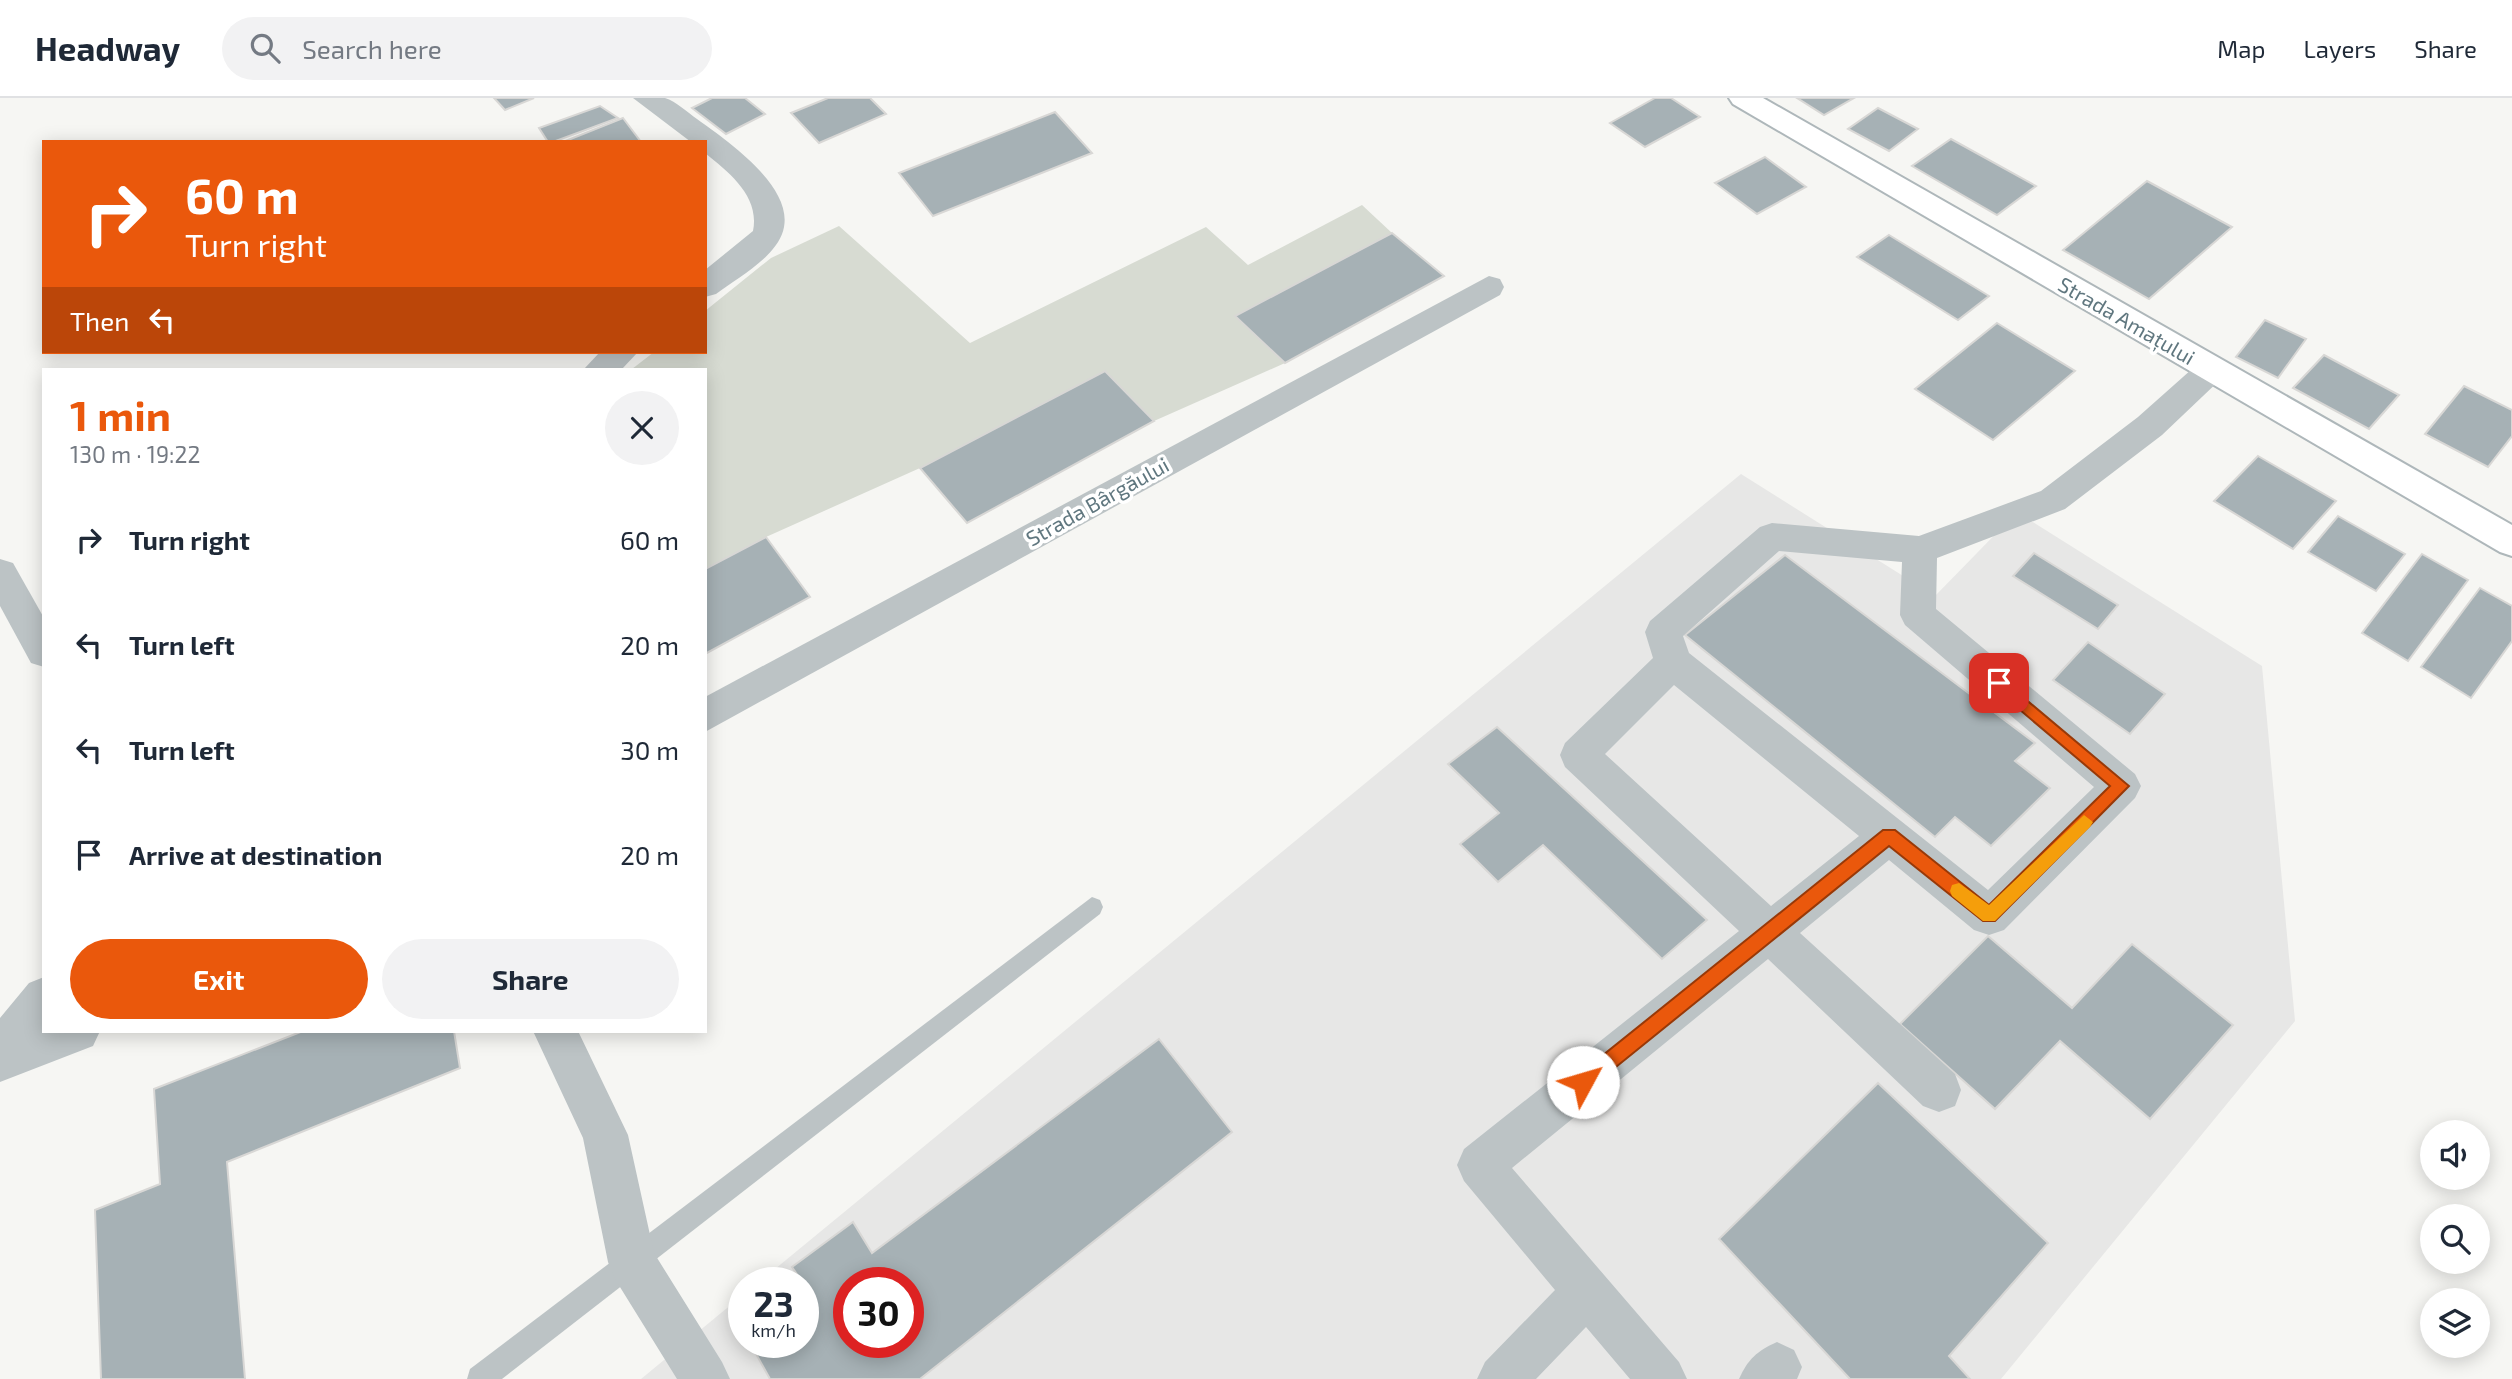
<!DOCTYPE html>
<meta charset="utf-8">
<style>
:root{--surface:#fff;--page:#f2f2f3;--text:#1f2937;--muted:#747a83;--line:#e0e1e3;--accent:#ea580c}
body{margin:0;font-family:"Exo 2",sans-serif;background:var(--page);color:var(--text);height:100vh;display:flex;flex-direction:column;font-size:26px;white-space:nowrap}
*{box-sizing:border-box;margin:0}
p{font-size:23px;color:var(--muted)}
.icon{flex:none;width:38px;height:38px;fill:none;stroke:currentColor;stroke-width:2;stroke-linecap:round;stroke-linejoin:round}
.map{position:relative;flex:1;overflow:hidden}
.panel{position:absolute;left:42px;top:270px;width:665px;height:665px;display:flex;flex-direction:column;background:var(--surface);border-radius:0px;box-shadow:0 4px 18px #0003}
.panel>*{flex:none}
.hud{position:absolute;left:42px;top:42px;width:665px;height:214px;border-radius:0px;box-shadow:0 4px 18px #0003;background:#ea580c;color:#fff;overflow:hidden}
.buttons{position:absolute;left:2420px;top:1022px;display:grid;gap:14px}
.buttons a{display:grid;place-items:center;width:70px;height:70px;border-radius:50%;background:var(--surface);box-shadow:0 4px 18px #0003;font-size:35px}
.speed{position:absolute;left:728px;top:1169px;display:flex;gap:14px;font-size:35px;font-weight:700;text-align:center}
.speed>*{display:grid;place-content:center;width:91px;height:91px;border-radius:50%;background:var(--surface);box-shadow:0 4px 18px #0003;line-height:1}
.speed small{font-size:18px;font-weight:400}
.speed .limit{border:10px solid #d22;background:#fff;color:#111}
.pin{position:absolute;display:grid;place-items:center;width:60px;height:60px;color:#fff;margin:-30px;border-radius:14px;box-shadow:0 4px 10px #0006}
.me{position:absolute;width:77px;margin:-38px;rotate:51deg;stroke-linejoin:round;filter:drop-shadow(0 0 5px #0008)}
.turn{display:flex;align-items:center;gap:24px;height:147px;padding:0 28px;font-size:32px}
.turn .icon{width:91px;height:91px;stroke-width:2.5}
.turn b{display:block;font-size:49px;line-height:60px}
.then{display:flex;align-items:center;height:66px;padding:0 28px;background:#0003;gap:14px;font-size:26px}
.round{display:grid;place-items:center;flex:none;width:74px;height:74px;border-radius:37px;background:var(--page)}
.head{display:flex;align-items:center;justify-content:space-between;height:119px;padding:0 28px}
h1{font-size:42px;font-weight:700;line-height:52px;color:var(--accent)}
.action{display:flex;gap:14px;margin-top:auto;padding:14px 28px}
.action a{flex:1;height:80px;border-radius:42px;background:var(--accent);color:#fff;font-size:28px;font-weight:700;line-height:80px;text-align:center}
.action a+a{background:var(--page);color:var(--text)}
ul{padding:0;list-style:none}
li{display:flex;align-items:center;gap:21px;height:105px;padding:0 28px}
li div{flex:1}
li b{display:block;font-size:26px}
li em{font-style:normal}
header{display:flex;align-items:center;gap:42px;box-sizing:border-box;height:98px;padding:0 35px;background:var(--surface);border-bottom:2px solid var(--line)}
header strong{font-size:33px}
nav{display:flex;gap:38px;margin-inline-start:auto;font-size:24px}
.search{width:490px;height:63px;background:var(--page);display:flex;align-items:center;gap:18px;box-sizing:border-box;padding:0 24px;border-radius:38px;color:var(--muted);font-size:26px}
.map>svg:first-child{display:block}
.built{fill:#e7e7e6;fill-rule:evenodd}
.green{fill:#d7dbd2}
.building{fill:#a6b1b5;stroke:#d8d7d5;stroke-width:2;fill-rule:evenodd}
.lines{fill:none;stroke-linecap:round;stroke-linejoin:round}
.secondary-casing{stroke:#aeb7ba;stroke-width:4}
.service{fill:#bcc3c5;fill-rule:evenodd}
.minor{fill:#bcc3c5;fill-rule:evenodd}
.secondary{fill:#fff;fill-rule:evenodd}
.route{fill:#ea580c;stroke:#983908;stroke-width:2}
.slow{fill:#f59e0b}
.labels{text-anchor:middle;dominant-baseline:central;stroke-width:7;stroke-linejoin:round;paint-order:stroke}
.street-label{font-size:21px;fill:#60777f;stroke:#fff}
</style>
<header>
<strong>Headway</strong>
<div class="search"><svg class="icon" aria-label="search" viewBox="0 0 24 24"><circle cx="10" cy="10" r="6"/><path d="M15 15l6 6"/></svg>Search here</div>
<nav><a>Map</a><a>Layers</a><a>Share</a></nav>
</header>
<div class="map">
<svg width="2512" height="1281" viewBox="0 0 2512 1281">
<rect width="100%" height="100%" fill="#f6f6f3"/>
<path class="built" d="M1741,376l194,122 82,-84 245,154 33,355 -294,358h-1360l103,-85v48h59v-59h-45zM849,1185h59v59h-59z"/>
<path class="green" d="M1362,107l30,28 -157,83 50,47 -131,58 -49,-50 -185,97 -154,69 -61,32v-200h-73l22,-17h51v-41l66,-53 68,-32 131,117 236,-116 42,38z"/>
<g class="building">
<path d="M494,0h40l-29,12z"/>
<path d="M712,0h33l20,16 -39,20 -34,-26z"/>
<path d="M828,0h42l16,16 -67,29 -28,-30z"/>
<path d="M1655,0h16l29,19 -55,30 -35,-24z"/>
<path d="M1797,0h57l-30,17z"/>
<path d="M600,8l18,12 -65,24h-5l-9,-14z"/>
<path d="M1878,10l40,21 -29,22 -41,-22z"/>
<path d="M1055,14l37,41 -159,63 -34,-43z"/>
<path d="M623,20l18,24h-78z"/>
<path d="M1951,41l85,47 -39,29 -85,-49z"/>
<path d="M1765,59l41,30 -49,27 -42,-31z"/>
<path d="M2147,83l85,46 -83,72 -86,-49z"/>
<path d="M1392,135l52,43 -159,87 -50,-47z"/>
<path d="M1889,137l100,61 -31,24 -101,-63z"/>
<path d="M2265,222l41,19 -28,39 -42,-21z"/>
<path d="M1997,225l78,48 -82,69 -78,-51z"/>
<path d="M2324,257l75,40 -30,34 -76,-41z"/>
<path d="M1105,273l49,50 -187,102 -47,-55z"/>
<path d="M2464,288l48,24v26l-24,31 -63,-33z"/>
<path d="M2258,358l78,45 -43,48 -79,-48z"/>
<path d="M2338,418l67,38 -29,37 -68,-39z"/>
<path d="M766,439l44,60 -105,57v-85z"/>
<path d="M2034,455l84,52 -20,24 -85,-53z"/>
<path d="M2422,456l46,26 -60,81 -46,-28z"/>
<path d="M1785,457l250,188 -20,18 35,27 -59,58 -36,-29 -20,20 -250,-202z"/>
<path d="M2480,490l32,18v35l-41,57 -50,-31z"/>
<path d="M2088,544l77,52 -35,40 -77,-54z"/>
<path d="M1497,629l210,193 -45,39 -119,-114 -45,37 -38,-38 39,-31 -51,-49z"/>
<path d="M1988,838l84,72 60,-64 101,81 -83,94 -90,-78 -65,68 -95,-85z"/>
<path d="M303,933h151l6,37 -233,94 18,217h-144l-6,-169 65,-26 -6,-95z"/>
<path d="M1159,941l73,93 -312,247h-150l-15,-27 8,-7 -1,-3h41v-59l-11,-16 61,-45 19,31zM849,1185h59v59h-59z"/>
<path d="M1878,985l170,160 -99,113 21,23h-120l-131,-140z"/>
</g>
<g class="lines">
<defs>
<path id="secondary" d="M1729,0h34l749,427v31l-12,-4 -767,-448z"/>
</defs>
<use href="#secondary" class="secondary-casing"/>
<path class="service" d="M1092,799l8,3 3,7 -3,7 -598,465h-35l3,-10z"/>
<g class="minor">
<path d="M633,0c9,0 24,0 32,0 11,3 23,15 32,21 29,21 95,66 87,108 -5,29 -46,50 -68,67l-11,3v-27l48,-39c7,-34 -23,-58 -48,-78v-11h-14z"/>
<path d="M1489,178l11,3 4,8 -4,8 -795,437v-35z"/>
<path d="M600,254h38l-16,17h-38z"/>
<path d="M2212,259l11,4 5,8 -5,8 -61,58 -97,74 -128,49 -1,51 199,165 6,12 -6,12 -131,132 -15,5 -15,-5 -85,-70 -89,73 155,141 6,16 -6,16 -16,6 -16,-6 -155,-147 -256,209 167,194 8,17h-57l-44,-52 -50,52h-59l8,-17 70,-72 -91,-109 -7,-16 7,-16 275,-218 -174,-164 -5,-12 5,-12 88,-85 -8,-26 5,-11 110,-94 12,-4 147,13 122,-45 97,-74 63,-56zM1779,453l123,11 -2,53 5,10 189,162 -106,103 -299,-237 -6,-17zM1674,587l185,151 -88,70 -166,-152z"/>
<path d="M0,461l13,4 31,55v49l-13,-4 -31,-57z"/>
<path d="M44,879v54h56l-7,15 -93,36v-64l29,-35z"/>
<path d="M533,933h45l50,104 26,118 68,109 8,17h-53l-62,-100 -7,-17 -25,-124z"/>
<path d="M1777,1244l17,8 8,17 -5,12h-58c9,-20 18,-28 38,-37z"/>
</g>
<use href="#secondary" class="secondary"/>
</g>
<path class="route" d="M1999,579l130,109 -134,135h-12l-94,-75 -299,242 -7,3 -6,-3 -3,-6 3,-6 306,-246h12l94,75 121,-119 -116,-98v-9z"/>
<path class="slow" d="M2084,717l9,7 -3,5 -95,94h-12l-31,-25 -2,-5 2,-6 7,-2 30,22z"/>
<g class="labels">
<g class="street-label">
<text transform="translate(2127 222) rotate(30)">Strada Amațului</text>
<text transform="translate(1097 403) rotate(-29)">Strada Bârgăului</text>
</g>
</g>
</svg>
<div class="buttons">
<a><svg class="icon" aria-label="sound" viewBox="0 0 24 24"><path d="M4 9h4l5-4v14l-5-4H4zM17 9q2 3 0 6"/></svg></a>
<a><svg class="icon" aria-label="search" viewBox="0 0 24 24"><circle cx="10" cy="10" r="6"/><path d="M15 15l6 6"/></svg></a>
<a><svg class="icon" aria-label="layers" viewBox="0 0 24 24"><path d="M12 4l9 5-9 5-9-5zM3 14l9 5 9-5"/></svg></a>
</div>
<div class="speed"><div>23<small>km/h</small></div><div class="limit">30</div></div>
<div class="pin" style="left:1999px;top:585px;background:#d93025"><svg class="icon" aria-label="arrive" viewBox="0 0 24 24"><path d="M6 21V4h12l-3 4 3 4H6"/></svg></div>
<svg class="me" style="left:1583px;top:984px" viewBox="-20 -20 40 40"><circle r="19" fill="#fff"/><path d="M0-13L10 11 0 6-10 11z" fill="#ea580c"/></svg>
<div class="hud">
<div class="turn"><svg class="icon" aria-label="right" viewBox="0 0 24 24"><path d="M7 20v-9h11M14 6l5 5-5 5"/></svg><div><b>60 m</b>Turn right</div></div>
<div class="then">Then<svg class="icon" aria-label="left" viewBox="0 0 24 24"><path d="M17 20v-9H6M10 6l-5 5 5 5"/></svg></div>
</div>
<section class="panel">
<div class="head"><div><h1>1 min</h1><p>130 m · 19:22</p></div><a class="round"><svg class="icon" aria-label="close" viewBox="0 0 24 24"><path d="M6 6l12 12M18 6L6 18"/></svg></a></div>
<ul>
<li><svg class="icon" aria-label="right" viewBox="0 0 24 24"><path d="M7 20v-9h11M14 6l5 5-5 5"/></svg><div><b>Turn right</b></div><em>60 m</em></li>
<li><svg class="icon" aria-label="left" viewBox="0 0 24 24"><path d="M17 20v-9H6M10 6l-5 5 5 5"/></svg><div><b>Turn left</b></div><em>20 m</em></li>
<li><svg class="icon" aria-label="left" viewBox="0 0 24 24"><path d="M17 20v-9H6M10 6l-5 5 5 5"/></svg><div><b>Turn left</b></div><em>30 m</em></li>
<li><svg class="icon" aria-label="arrive" viewBox="0 0 24 24"><path d="M6 21V4h12l-3 4 3 4H6"/></svg><div><b>Arrive at destination</b></div><em>20 m</em></li>
</ul>
<div class="action"><a>Exit</a><a>Share</a></div>
</section>
</div>
